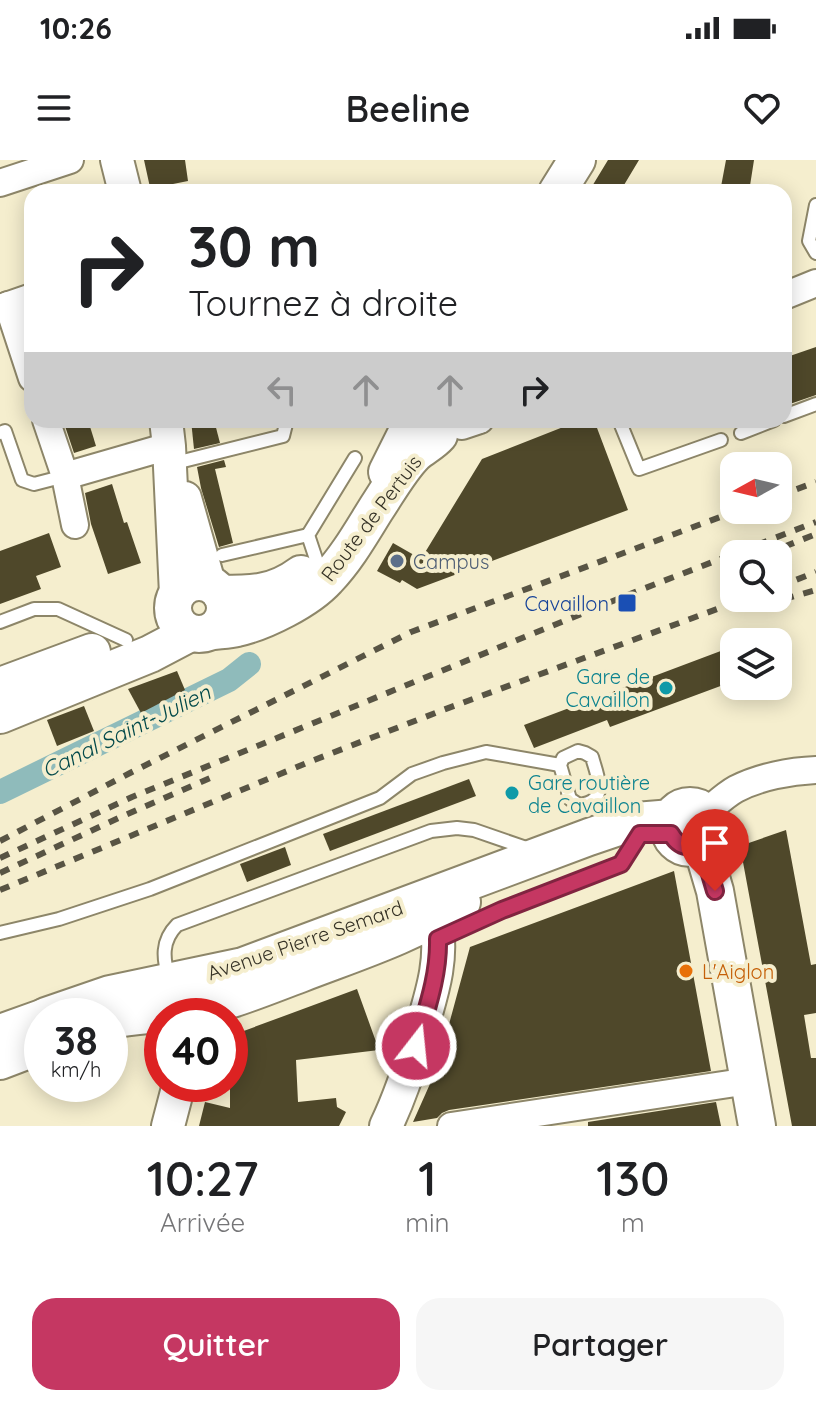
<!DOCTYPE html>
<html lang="fr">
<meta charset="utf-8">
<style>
:root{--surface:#fff;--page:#f6f6f6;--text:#202124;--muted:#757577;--accent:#c53762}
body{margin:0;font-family:Quicksand,sans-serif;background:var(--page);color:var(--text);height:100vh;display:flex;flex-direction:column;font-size:30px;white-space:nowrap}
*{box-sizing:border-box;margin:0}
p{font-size:26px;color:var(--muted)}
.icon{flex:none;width:44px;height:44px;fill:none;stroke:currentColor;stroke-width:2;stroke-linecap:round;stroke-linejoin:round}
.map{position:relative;height:966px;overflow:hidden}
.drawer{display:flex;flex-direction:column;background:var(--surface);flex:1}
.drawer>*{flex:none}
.guide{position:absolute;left:24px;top:24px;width:768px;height:244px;border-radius:24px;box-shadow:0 4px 20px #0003;background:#fff;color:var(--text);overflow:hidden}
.needle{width:52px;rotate:262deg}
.tools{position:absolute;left:720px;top:292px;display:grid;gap:16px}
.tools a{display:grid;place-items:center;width:72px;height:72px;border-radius:16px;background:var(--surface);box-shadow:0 4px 20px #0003;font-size:40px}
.speed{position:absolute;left:24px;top:838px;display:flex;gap:16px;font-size:40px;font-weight:700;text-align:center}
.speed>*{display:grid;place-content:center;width:104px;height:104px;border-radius:50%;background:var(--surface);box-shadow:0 4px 20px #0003;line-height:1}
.speed small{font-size:20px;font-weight:400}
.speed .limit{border:12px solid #d22;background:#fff;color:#111}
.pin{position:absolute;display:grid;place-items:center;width:68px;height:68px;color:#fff;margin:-82px -34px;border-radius:50% 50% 50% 0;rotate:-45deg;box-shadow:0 0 8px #0007}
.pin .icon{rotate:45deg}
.me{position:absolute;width:88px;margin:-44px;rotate:16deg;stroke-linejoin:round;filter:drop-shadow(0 0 6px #0008)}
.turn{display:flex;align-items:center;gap:28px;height:168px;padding:0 32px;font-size:36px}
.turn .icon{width:104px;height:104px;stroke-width:2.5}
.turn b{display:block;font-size:56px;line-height:68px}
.lanes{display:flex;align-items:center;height:76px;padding:0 32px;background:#0003;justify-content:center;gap:40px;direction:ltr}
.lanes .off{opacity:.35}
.eta{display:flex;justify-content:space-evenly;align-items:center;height:136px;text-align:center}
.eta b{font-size:48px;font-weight:600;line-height:56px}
.primary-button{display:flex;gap:16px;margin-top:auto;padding:16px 32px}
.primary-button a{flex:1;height:92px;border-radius:24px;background:var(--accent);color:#fff;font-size:32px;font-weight:600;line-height:92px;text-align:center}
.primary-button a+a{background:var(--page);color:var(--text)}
.status{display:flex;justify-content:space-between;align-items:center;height:56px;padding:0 40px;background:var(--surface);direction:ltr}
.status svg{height:22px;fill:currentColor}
header{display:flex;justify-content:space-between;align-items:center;height:104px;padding:0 32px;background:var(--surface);font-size:36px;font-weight:600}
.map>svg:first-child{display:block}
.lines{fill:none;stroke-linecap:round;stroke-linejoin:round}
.canal{stroke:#8fbbbb;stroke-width:24}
.building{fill:#4f482a}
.service-casing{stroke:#8d8669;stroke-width:16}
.minor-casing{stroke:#8d8669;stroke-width:30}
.tertiary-casing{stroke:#8d8669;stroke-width:36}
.secondary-casing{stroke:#8d8669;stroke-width:40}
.service{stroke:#fff;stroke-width:12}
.minor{stroke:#fff;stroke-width:26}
.tertiary{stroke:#fff;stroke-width:32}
.secondary{stroke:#fff;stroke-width:36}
.rail{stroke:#585444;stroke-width:6;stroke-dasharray:10 10;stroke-linecap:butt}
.route-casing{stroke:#802440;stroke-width:20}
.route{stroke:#c53762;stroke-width:14}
.service-dot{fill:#5c6f8a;stroke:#f5eece;stroke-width:3}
.transit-dot{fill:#1a4fb4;stroke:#f5eece;stroke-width:3}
.culture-dot{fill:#0f9aa8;stroke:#f5eece;stroke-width:3}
.food-dot{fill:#e8710a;stroke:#f5eece;stroke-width:3}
.labels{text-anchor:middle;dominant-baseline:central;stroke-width:8;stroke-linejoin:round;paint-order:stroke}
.street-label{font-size:20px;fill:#343125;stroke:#f5eece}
.service-label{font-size:20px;fill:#4e5e75;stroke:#f5eece;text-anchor:start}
.transit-label{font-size:20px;fill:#164399;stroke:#f5eece;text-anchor:end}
.culture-label{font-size:20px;fill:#0d838f;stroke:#f5eece;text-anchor:end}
.food-label{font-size:20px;fill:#c56008;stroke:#f5eece;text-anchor:start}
.water-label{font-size:22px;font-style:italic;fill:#02494a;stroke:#f5eece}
</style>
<div class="status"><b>10:26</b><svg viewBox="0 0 49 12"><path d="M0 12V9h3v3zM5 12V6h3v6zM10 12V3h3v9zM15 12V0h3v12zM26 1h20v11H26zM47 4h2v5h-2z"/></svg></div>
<header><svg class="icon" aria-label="menu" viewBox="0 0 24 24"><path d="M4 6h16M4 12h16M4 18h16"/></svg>Beeline<svg class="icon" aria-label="heart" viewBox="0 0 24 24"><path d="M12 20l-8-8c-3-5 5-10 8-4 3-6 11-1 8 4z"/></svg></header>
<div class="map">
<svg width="816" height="966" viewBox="0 0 816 966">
<rect width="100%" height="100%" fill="#f5eece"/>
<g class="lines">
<path class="canal" d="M0,632l229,-112 20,-16"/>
</g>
<g class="building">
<path d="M144,0h41l3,21 -20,4 2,7h-19z"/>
<path d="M608,0h31l-18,30 -7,-5 -4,7 -19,-4z"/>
<path d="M726,0h28l-5,32h-29z"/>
<path d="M816,187v48l-32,11v-48z"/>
<path d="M63,260h25l8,26 -22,7z"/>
<path d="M191,260h23l6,23 -26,6z"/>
<path d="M581,260h13l34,90 -211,79 -15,-9 -2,3 -23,-12 16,-28 28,16 61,-100z"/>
<path d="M224,300l2,7 -11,2 18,74 -14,4 -18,-59 -4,-21z"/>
<path d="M112,324l12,39 3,-1 14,41 -33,11 -17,-50 -6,-31z"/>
<path d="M49,373l12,34 -25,9 5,13 -41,15v-53z"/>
<path d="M734,486v35l-124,46 -3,-7 -73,28 -10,-23z"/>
<path d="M177,511l8,19 -44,23 -13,-24z"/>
<path d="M84,546l10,25 -37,15 -10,-26z"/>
<path d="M469,619l7,17 -146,55 -7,-17z"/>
<path d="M786,670l25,135 5,-1v49l-12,2 7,43h5v68h-24l-52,-280z"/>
<path d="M285,687l6,18 -44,17 -7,-18z"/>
<path d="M674,711l37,200 -262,39 -7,3 -5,5 -24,4 37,-83h-5l25,-92z"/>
<path d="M357,829l22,61 -83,10 2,42 38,-4 1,9 9,5 -7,14h-140l6,-24 25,6v-72z"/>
<path d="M716,942l5,24h-133v-4z"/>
</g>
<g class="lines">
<defs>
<g id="service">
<path d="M816,45l-7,36 7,12"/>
<path d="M784,256l32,-12"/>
<path d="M619,260l20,49 82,-29"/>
<path d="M0,273l5,-2 17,49 12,4 31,-8"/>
<path d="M741,273l33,-13"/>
<path d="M175,303l108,-27 4,-16"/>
<path d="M222,395l86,-20"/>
<path d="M317,402l-9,-27 47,-77"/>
<path d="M0,462l34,-13h24l68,31"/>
<path d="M578,591l7,2 7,4c3,12 14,36 0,44 -4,3 -9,3 -13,4l-9,-6 -10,-34 3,-7z"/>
<path d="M0,773l59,-14 91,-30 230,-91 32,-24 31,-11 43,-11 74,13"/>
<path d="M441,778l61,-28 119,-46 19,-30"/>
<path d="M169,818c-6,-19 -8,-37 8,-53l254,-94 26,-3 17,2 58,20"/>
</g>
<g id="minor">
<path d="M0,23l70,-23"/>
<path d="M784,136l32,-13"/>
<path d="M8,145l24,73"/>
<path d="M0,148l32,-11"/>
<path d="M46,260l19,56 10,49"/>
<path d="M462,266l18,-6"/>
<path d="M65,316l104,-30"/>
<path d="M705,653c10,-8 20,-18 31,-24 23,-12 54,-18 80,-19"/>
<path d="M451,966l298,-45"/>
</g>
<g id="tertiary">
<path d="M117,0l8,32"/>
<path d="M166,260l3,26 7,148"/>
<path d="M185,338l24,85"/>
<path d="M168,966l11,-42"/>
<path d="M386,966c14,-29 23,-58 33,-89 11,-38 26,-78 16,-118"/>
</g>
<g id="secondary">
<path d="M557,32l20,-32"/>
<path d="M387,312l26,-52"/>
<circle cx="199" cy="448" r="26"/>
<path d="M221,434c31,0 53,0 80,-20"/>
<path d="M212,471c8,-1 17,-1 25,-3 27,-6 71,-28 90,-49 20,-21 34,-46 49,-70 12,-18 24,-40 39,-55 8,-7 17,-11 24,-19"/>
<path d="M0,526l92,-34"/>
<path d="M0,555l150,-61 40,-21"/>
<circle cx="690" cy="667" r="21"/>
<path d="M700,685l5,12 10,34 42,235"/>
<path d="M46,856l64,-22 133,-28 346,-129 47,-16 36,-3"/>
<path d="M110,860c24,-5 49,-5 73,-9 40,-6 79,-23 117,-37 57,-22 110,-38 162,-72"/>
<path d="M0,873l42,-15"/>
<path d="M0,901l42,-16"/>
</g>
</defs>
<use href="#service" class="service-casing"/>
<use href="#minor" class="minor-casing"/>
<use href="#tertiary" class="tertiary-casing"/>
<use href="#secondary" class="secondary-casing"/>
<use href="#service" class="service"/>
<use href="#minor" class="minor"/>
<use href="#tertiary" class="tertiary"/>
<use href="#secondary" class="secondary"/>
<g class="rail">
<path d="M778,336l38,-14"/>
<path d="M766,394l50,-20"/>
<path d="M778,427l38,-15"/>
<path d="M784,439l32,-9"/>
<path d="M0,681l130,-68 281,-141 328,-122"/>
<path d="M0,698l132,-61 503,-205 181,-70"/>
<path d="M0,713l123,-57 92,-40"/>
<path d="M0,730l309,-128 134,-52 304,-112"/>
</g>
</g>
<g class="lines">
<defs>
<path id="route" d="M416,886c10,-35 23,-70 22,-107l64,-29 119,-46 19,-30h31c7,12 16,15 29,11l5,12 10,34"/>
</defs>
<use href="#route" class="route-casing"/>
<use href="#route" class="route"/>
</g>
<circle class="service-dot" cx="397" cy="401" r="8"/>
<rect class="transit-dot" x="617" y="433" width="20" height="20" rx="4"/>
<g class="culture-dot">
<circle cx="666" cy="528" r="8"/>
<circle cx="512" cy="633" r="8"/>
</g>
<circle class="food-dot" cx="686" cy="811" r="8"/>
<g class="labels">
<g class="street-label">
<text transform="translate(371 358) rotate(-53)">Route de Pertuis</text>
<text transform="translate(305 780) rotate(-19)">Avenue Pierre Semard</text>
</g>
<g class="service-label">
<text x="413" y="401">Campus</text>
</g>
<g class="transit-label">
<text x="609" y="443">Cavaillon</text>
</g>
<g class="culture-label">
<text x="650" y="516">Gare de<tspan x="650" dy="23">Cavaillon</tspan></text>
<text x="528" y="622" text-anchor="start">Gare routière<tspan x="528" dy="23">de Cavaillon</tspan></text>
</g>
<g class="food-label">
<text x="702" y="811">L'Aiglon</text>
</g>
<g class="water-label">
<text transform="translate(126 571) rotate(-26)">Canal Saint-Julien</text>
</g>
</g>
</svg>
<div class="tools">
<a><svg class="needle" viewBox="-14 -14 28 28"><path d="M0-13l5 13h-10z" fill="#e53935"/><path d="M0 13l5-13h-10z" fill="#757577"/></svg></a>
<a><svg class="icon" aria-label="search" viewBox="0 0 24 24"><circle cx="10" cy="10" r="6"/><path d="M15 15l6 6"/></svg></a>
<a><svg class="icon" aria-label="layers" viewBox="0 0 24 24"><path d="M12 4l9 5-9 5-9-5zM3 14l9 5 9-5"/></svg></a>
</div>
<div class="speed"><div>38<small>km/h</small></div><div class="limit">40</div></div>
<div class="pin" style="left:715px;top:731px;background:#d93025"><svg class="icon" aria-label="arrive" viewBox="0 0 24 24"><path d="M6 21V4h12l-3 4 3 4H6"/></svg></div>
<svg class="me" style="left:416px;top:886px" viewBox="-20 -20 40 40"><circle r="17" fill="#c53762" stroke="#fff" stroke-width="3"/><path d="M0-11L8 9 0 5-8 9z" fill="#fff"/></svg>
<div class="guide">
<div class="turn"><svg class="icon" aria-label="right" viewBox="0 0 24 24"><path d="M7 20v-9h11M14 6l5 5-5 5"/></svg><div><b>30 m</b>Tournez à droite</div></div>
<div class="lanes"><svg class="icon off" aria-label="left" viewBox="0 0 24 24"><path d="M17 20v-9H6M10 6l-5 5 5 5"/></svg><svg class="icon off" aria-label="ahead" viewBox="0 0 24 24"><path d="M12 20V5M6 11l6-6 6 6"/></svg><svg class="icon off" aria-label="ahead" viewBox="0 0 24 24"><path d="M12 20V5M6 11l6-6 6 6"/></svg><svg class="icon" aria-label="right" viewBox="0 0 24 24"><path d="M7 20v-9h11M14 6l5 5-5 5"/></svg></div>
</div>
</div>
<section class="drawer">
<div class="eta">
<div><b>10:27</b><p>Arrivée</p></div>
<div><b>1</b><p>min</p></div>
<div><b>130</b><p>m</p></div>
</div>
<div class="primary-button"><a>Quitter</a><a>Partager</a></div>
</section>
